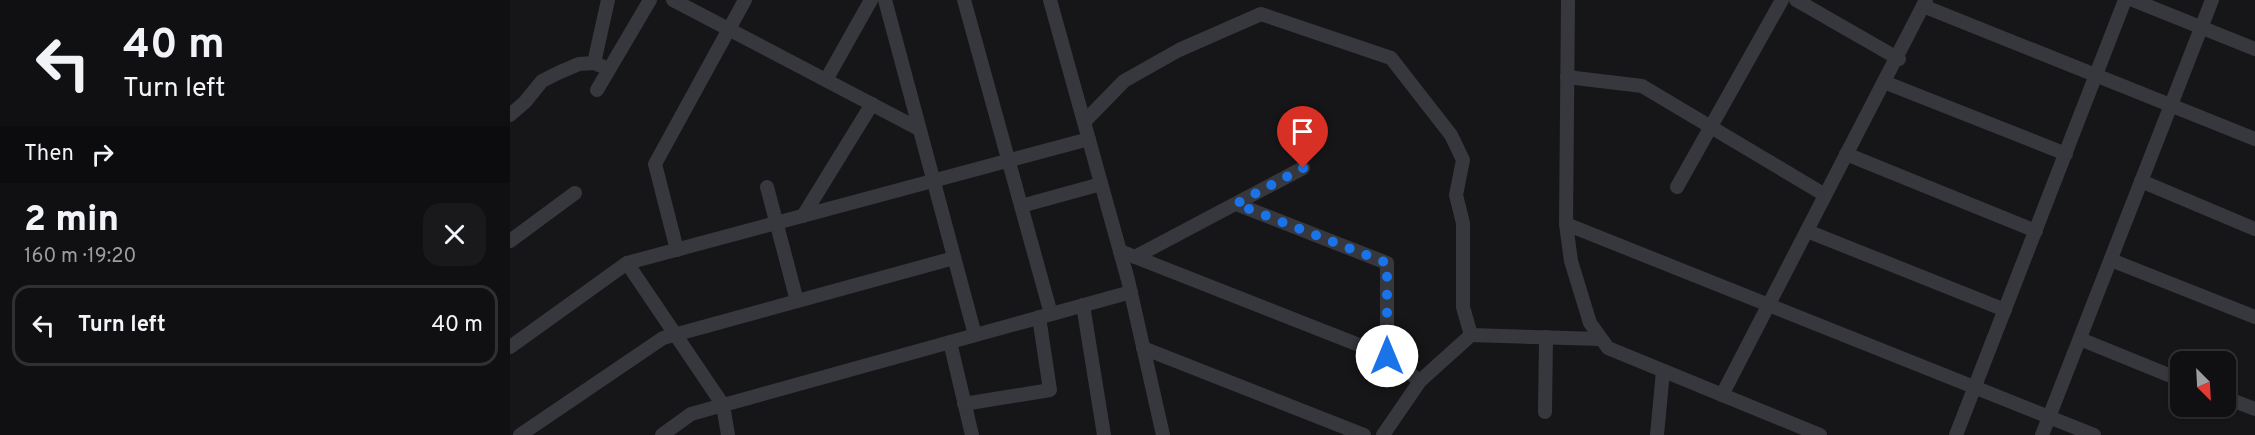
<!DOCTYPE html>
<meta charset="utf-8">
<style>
:root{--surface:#101012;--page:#19191b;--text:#f1f3f6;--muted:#9c9d9f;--line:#303032}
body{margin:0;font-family:Overpass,sans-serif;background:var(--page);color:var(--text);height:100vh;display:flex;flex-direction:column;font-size:22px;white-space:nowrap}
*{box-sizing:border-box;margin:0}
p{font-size:20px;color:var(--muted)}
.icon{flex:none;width:33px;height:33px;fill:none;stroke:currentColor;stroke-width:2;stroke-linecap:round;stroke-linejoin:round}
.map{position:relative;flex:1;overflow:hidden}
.details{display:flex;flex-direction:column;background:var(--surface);width:510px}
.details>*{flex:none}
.guide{background:#101012;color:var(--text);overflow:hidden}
.needle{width:39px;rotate:156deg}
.fabs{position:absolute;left:1660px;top:351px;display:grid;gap:12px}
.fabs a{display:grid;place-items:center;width:66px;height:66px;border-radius:12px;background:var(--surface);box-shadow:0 2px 4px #0004,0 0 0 2px var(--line);font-size:30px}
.pin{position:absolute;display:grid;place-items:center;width:51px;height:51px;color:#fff;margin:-62px -26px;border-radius:50% 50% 50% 0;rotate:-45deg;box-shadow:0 0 6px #0007}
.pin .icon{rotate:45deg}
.me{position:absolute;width:66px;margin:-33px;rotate:0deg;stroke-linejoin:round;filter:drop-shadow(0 0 4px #0008)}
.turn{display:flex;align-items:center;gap:21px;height:126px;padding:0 24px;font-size:27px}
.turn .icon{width:78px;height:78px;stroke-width:2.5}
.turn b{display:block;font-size:42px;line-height:51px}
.then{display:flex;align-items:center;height:57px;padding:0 24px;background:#0003;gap:12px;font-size:22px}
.round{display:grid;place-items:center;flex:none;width:63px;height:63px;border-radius:18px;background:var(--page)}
.overview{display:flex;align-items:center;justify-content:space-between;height:102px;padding:0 24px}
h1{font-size:36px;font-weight:800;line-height:45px}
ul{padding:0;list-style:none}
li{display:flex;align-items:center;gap:18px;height:81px;margin:0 12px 9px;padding:0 12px;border:3px solid var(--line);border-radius:18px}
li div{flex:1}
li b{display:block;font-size:22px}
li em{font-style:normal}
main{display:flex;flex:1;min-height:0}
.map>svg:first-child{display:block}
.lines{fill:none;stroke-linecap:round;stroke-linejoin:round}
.minor{stroke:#37383d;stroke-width:14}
.route{stroke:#1a73e8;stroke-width:10;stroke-dasharray:0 18}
</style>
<main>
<section class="details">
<div class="guide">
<div class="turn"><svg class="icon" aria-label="left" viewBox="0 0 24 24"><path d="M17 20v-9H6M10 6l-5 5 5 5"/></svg><div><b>40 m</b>Turn left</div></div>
<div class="then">Then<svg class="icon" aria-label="right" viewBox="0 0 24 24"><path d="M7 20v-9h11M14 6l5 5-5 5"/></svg></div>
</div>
<div class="overview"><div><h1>2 min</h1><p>160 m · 19:20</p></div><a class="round"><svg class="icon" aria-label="close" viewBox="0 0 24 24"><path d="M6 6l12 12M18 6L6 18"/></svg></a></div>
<ul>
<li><svg class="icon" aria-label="left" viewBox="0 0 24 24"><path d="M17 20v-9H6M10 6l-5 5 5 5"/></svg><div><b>Turn left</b></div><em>40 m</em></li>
</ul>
</section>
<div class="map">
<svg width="1745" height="435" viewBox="0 0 1745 435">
<rect width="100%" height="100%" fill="#161618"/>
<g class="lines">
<g class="minor">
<path d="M163,0l246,129"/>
<path d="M375,0l90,335"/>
<path d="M454,0l87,314"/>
<path d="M540,0l78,280 35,155"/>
<path d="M1058,0l-2,224 5,37 19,62 18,25 212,87"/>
<path d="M1286,0l103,59"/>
<path d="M1623,0l122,49"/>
<path d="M1413,6l332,133"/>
<path d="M84,63l14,-63"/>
<path d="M1057,77l75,9 183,109"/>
<path d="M316,80l45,-80"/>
<path d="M1374,82l182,72"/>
<path d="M87,90l53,-90"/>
<path d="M0,115l15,-13 17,-21 18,-9 19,-8 15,-1 15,6"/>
<path d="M574,122l40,-41 55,-31 82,-36 130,44 60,77 12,25 -7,35 7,28v84l8,28"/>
<path d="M1336,154l190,77"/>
<path d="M1631,181l114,48"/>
<path d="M257,187l30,114"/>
<path d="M1167,187l105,-187"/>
<path d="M726,204l151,59v93"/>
<path d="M511,206l80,-22"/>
<path d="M293,216l69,-112"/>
<path d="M1056,224l528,211"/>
<path d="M1297,231l198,79"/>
<path d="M0,241l65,-48"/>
<path d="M167,250l-22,-86 90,-164"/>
<path d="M610,251l267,105 33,25"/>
<path d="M625,257l168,-89"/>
<path d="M1601,260l144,57"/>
<path d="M117,263l96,142 5,30"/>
<path d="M573,305l21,130"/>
<path d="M1570,339l101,41"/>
<path d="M440,342l22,93"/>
<path d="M0,347l117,-84 462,-124"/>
<path d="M633,348l221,87"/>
<path d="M1212,395l204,-395"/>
<path d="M1716,398l29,11"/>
<path d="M454,404l86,-14 -11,-73"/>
<path d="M1035,412l1,-75"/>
<path d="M10,435l143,-97 291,-80"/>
<path d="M152,435l29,-21 440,-122"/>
<path d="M873,435l37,-54 51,-46 130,4"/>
<path d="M1147,435l6,-64"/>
<path d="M1446,435l169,-435"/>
<path d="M1532,435l170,-435"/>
</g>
</g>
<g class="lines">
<path class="route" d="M793,168l-67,36 151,59v93"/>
</g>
</svg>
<div class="fabs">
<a><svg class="needle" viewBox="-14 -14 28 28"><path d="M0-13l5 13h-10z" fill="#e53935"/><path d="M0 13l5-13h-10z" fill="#9c9d9f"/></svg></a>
</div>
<div class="pin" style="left:793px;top:168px;background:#d93025"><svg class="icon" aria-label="arrive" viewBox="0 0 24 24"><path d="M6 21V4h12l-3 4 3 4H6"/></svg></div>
<svg class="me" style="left:877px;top:356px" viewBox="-20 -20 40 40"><circle r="19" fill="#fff"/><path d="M0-13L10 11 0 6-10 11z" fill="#1a73e8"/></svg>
</div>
</main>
